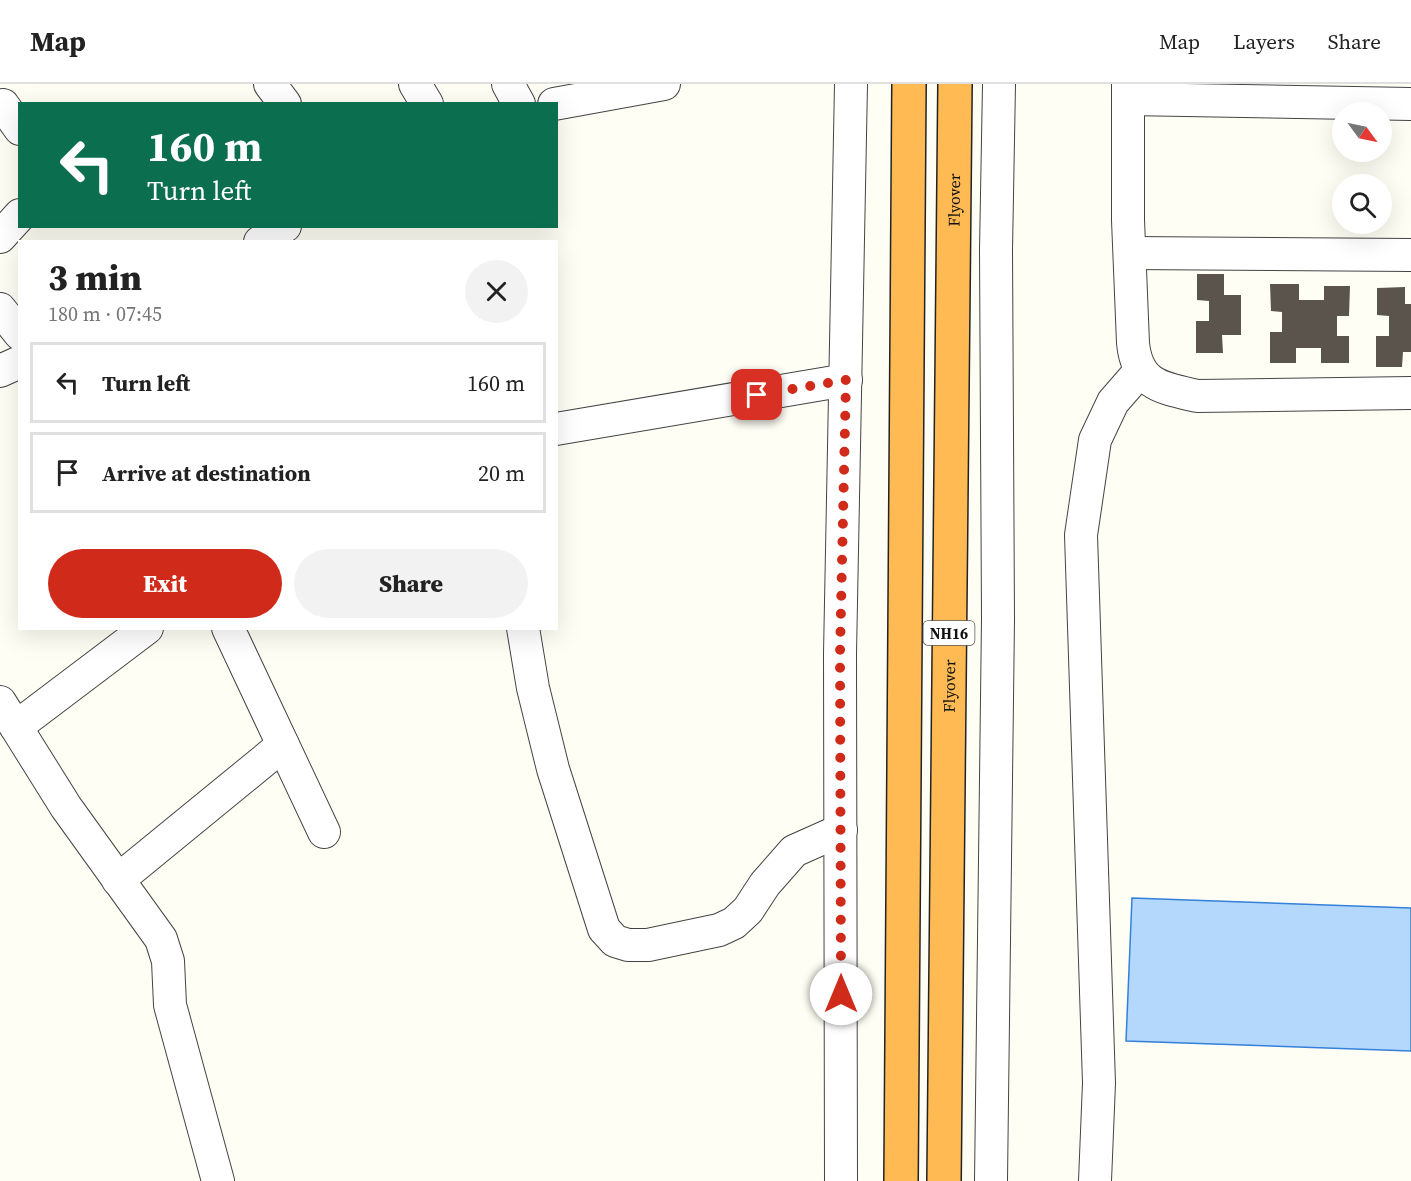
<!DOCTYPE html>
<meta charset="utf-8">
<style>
:root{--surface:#fff;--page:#f2f2f2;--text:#222;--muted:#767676;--line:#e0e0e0;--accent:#d02b1a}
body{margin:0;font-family:"Source Serif 4",serif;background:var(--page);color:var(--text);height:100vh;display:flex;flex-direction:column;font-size:22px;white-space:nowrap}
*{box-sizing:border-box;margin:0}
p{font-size:20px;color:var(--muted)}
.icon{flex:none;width:33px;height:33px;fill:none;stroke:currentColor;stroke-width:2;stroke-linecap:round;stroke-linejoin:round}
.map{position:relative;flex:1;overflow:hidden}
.side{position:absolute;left:18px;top:156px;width:540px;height:390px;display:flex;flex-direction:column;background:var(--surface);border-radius:0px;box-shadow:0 6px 24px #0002}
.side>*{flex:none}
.top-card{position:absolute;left:18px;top:18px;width:540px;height:126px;border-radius:0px;box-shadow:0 6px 24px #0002;background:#0b6e4f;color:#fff;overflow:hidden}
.needle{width:39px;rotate:123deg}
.controls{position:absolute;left:1332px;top:18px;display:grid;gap:12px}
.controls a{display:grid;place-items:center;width:60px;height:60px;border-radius:50%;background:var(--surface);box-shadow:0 6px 24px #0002;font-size:30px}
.pin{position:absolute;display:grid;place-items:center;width:51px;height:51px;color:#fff;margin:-26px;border-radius:12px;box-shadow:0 3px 9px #0006}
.me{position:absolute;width:66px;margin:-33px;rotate:0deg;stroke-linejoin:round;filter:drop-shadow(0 0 4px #0008)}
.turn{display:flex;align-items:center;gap:21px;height:126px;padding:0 30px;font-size:27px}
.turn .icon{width:78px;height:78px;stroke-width:2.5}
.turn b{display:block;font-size:42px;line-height:51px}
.round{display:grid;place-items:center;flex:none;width:63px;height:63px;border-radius:32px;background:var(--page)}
.headline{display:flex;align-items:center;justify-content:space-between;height:102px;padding:0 30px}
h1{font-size:36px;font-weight:800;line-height:45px}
.action{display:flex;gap:12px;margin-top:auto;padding:12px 30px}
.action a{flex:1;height:69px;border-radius:36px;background:var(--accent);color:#fff;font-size:24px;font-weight:800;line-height:69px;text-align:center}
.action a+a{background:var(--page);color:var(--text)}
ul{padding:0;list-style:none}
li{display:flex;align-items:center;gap:18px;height:81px;margin:0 12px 9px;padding:0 18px;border:3px solid var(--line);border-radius:0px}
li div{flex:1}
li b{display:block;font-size:22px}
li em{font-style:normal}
header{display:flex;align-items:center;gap:36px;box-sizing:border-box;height:84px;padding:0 30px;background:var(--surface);border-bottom:2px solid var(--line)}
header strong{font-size:28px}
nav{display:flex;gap:33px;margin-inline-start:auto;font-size:21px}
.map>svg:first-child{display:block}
.water{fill:#b4d7fc;stroke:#3480da;stroke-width:1.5}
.building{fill:#5b544c}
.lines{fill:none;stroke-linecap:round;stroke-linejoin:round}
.minor-casing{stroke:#444;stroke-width:34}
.highway-casing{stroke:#222;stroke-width:36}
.minor{stroke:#fff;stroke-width:32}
.highway{stroke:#ffba53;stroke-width:33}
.route{stroke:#d02b1a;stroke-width:10;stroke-dasharray:0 18}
.labels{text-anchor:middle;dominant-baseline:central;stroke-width:6;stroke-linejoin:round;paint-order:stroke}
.shield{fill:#fff;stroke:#585858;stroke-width:1.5}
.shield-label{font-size:15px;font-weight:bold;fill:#111}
.street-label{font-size:16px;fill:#111;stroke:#fff}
</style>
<header>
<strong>Map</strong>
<nav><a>Map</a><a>Layers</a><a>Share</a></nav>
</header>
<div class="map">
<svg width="1411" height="1097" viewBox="0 0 1411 1097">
<rect width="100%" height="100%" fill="#fffef5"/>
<path class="water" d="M1132,814l279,10v143l-285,-10z"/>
<g class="building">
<path d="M1197,190h27v21h17v40h-19l1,18h-27v-32h13v-20l-12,-1z"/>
<path d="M1270,200h29v16h25v-14h26l-1,30h-12v20h12v27h-28v-15h-25v15h-26v-31h12v-20l-11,-1z"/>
<path d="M1405,203v17h6v48h-8l-1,15h-26v-31h13v-20l-12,-1v-27z"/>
</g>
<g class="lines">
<defs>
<g id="minor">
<path d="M270,0l15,20"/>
<path d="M415,0l12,20"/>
<path d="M508,0l11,20"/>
<path d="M1128,0v136l5,123c4,42 29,45 64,53l214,-3"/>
<path d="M1128,15l283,5"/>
<path d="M554,20l110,-20"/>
<path d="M3,21l17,24"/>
<path d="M0,153l20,-22"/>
<path d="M260,158l25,-16"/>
<path d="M1130,169l281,2"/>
<path d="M0,225l20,25"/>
<path d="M0,287l20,-9"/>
<path d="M556,345l290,-49"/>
<path d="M228,544l96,204"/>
<path d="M523,544l10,60 20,81 51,160 11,12 13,4h20l71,-15 15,-7 14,-13 17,-26 29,-33 47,-21"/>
<path d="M0,618l16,25 131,-99"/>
<path d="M16,643l50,80 95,132 7,22 2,44 48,176"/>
<path d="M118,796l165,-135"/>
<path d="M841,1097l-1,-527 11,-570"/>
<path d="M991,1097l7,-563 -2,-368 3,-166"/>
<path d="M1095,1097l4,-98 -18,-548 14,-95 18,-38 27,-31"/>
</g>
<g id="highway">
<path d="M901,1097l8,-1097"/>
<path id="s1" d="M944,1097l11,-1097"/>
</g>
</defs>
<use href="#minor" class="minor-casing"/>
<use href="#highway" class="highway-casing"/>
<use href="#minor" class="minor"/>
<use href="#highway" class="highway"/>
</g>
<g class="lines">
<path class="route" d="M757,311l89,-15 -6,274 1,340"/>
</g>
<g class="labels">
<rect class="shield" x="923.5" y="537" width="51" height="24" rx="4.5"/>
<g class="shield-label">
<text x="949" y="549">NH16</text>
</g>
<g class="street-label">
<text stroke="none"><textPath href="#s1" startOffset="981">Flyover</textPath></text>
<text stroke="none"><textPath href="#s1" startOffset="495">Flyover</textPath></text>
</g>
</g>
</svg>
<div class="controls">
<a><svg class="needle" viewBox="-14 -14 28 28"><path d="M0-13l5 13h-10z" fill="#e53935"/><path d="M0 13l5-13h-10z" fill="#767676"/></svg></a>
<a><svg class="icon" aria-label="search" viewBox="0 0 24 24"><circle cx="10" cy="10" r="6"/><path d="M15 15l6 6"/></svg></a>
</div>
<div class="pin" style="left:757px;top:311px;background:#d93025"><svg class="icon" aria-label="arrive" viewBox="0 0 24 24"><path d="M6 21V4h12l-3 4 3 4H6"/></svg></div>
<svg class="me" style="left:841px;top:910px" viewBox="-20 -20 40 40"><circle r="19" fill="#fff"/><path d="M0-13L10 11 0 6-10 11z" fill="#d02b1a"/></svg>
<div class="top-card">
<div class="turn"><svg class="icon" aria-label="left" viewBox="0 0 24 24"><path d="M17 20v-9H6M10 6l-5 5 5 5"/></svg><div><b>160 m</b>Turn left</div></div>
</div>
<section class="side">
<div class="headline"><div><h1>3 min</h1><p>180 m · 07:45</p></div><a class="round"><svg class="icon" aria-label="close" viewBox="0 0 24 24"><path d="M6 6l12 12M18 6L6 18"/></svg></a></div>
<ul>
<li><svg class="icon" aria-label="left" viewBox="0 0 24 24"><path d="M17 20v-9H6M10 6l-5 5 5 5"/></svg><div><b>Turn left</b></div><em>160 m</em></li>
<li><svg class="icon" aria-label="arrive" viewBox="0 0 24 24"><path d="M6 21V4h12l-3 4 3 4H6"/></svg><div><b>Arrive at destination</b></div><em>20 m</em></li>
</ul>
<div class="action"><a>Exit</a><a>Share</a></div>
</section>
</div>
